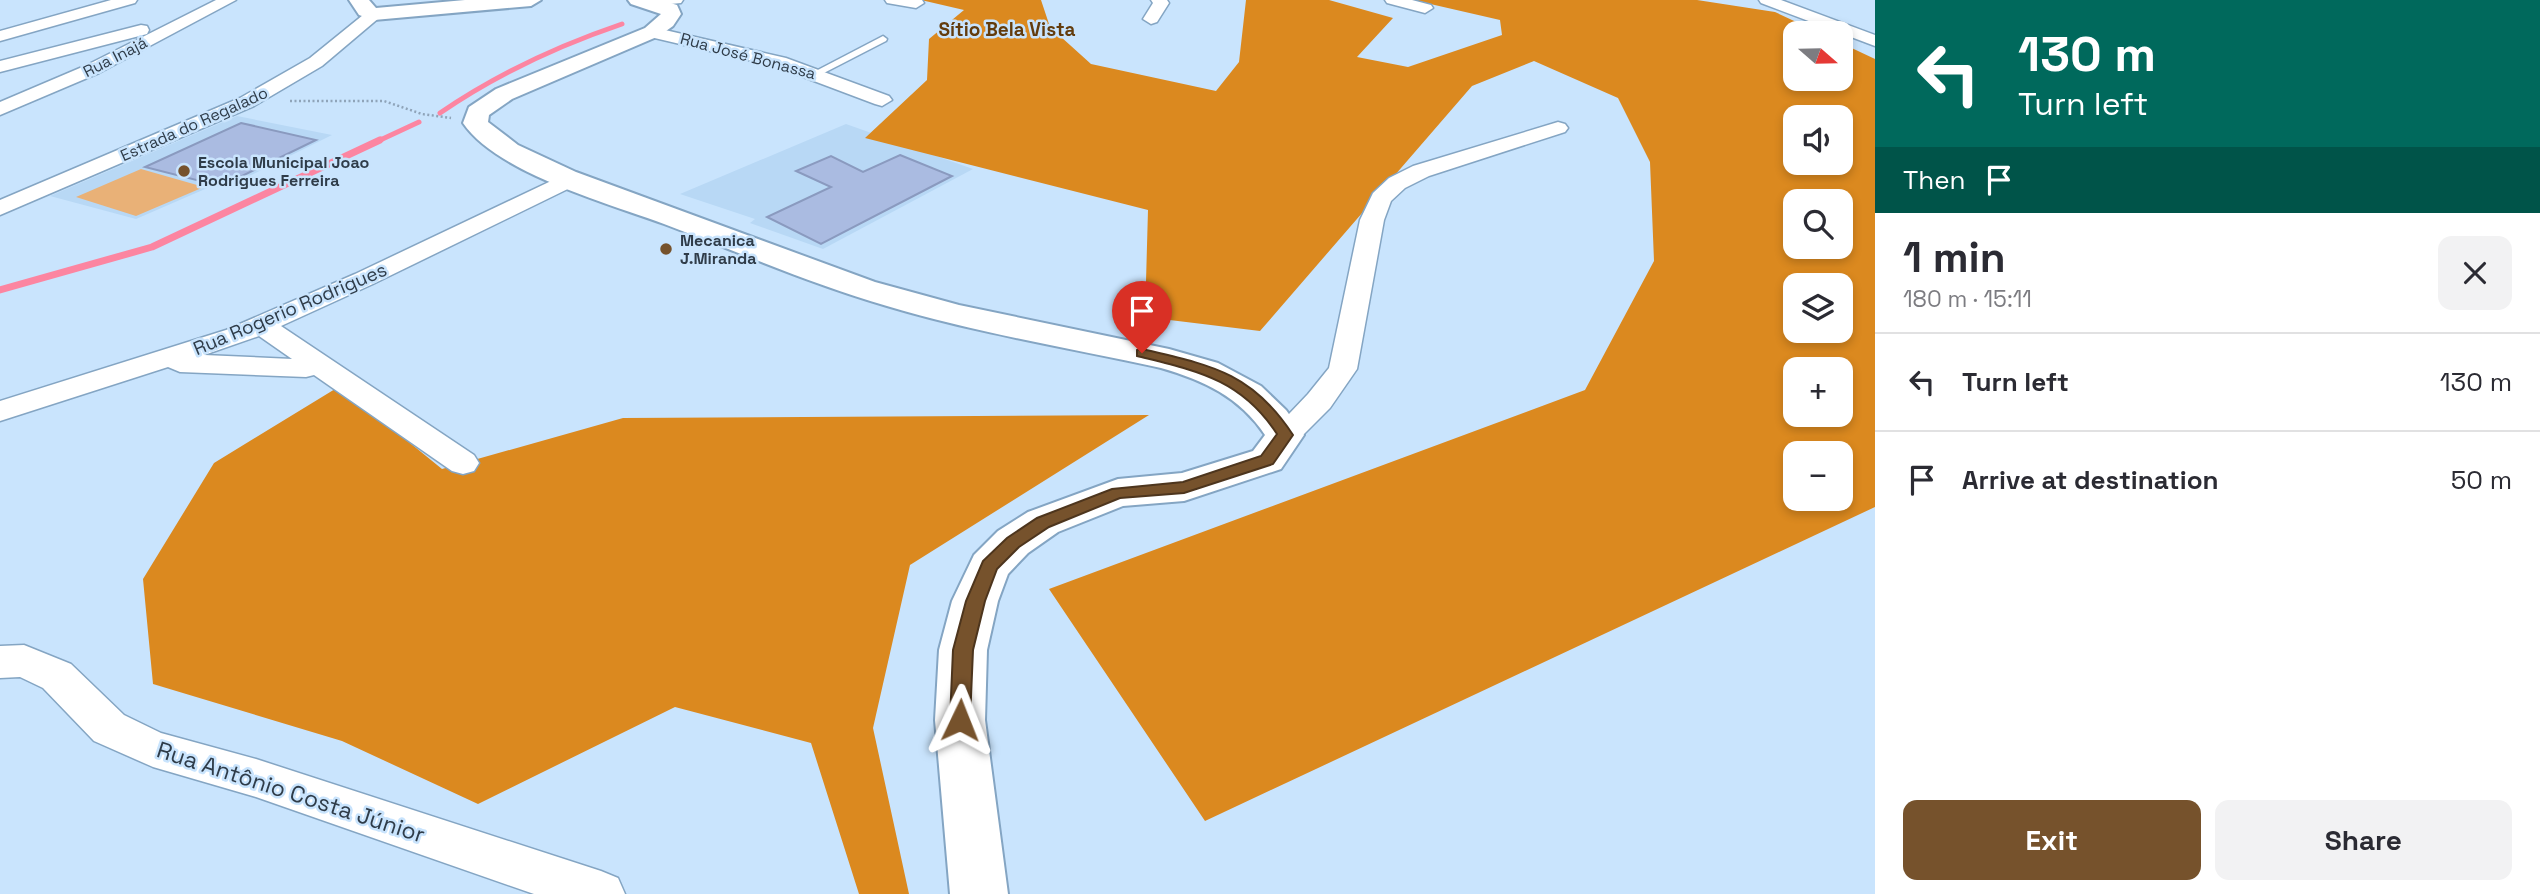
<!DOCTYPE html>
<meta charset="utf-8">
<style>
:root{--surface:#fff;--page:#f2f2f3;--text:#2b2b33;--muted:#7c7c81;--line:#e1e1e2;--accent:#76522c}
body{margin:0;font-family:"Space Grotesk",sans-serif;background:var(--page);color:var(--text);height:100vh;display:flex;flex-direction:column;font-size:26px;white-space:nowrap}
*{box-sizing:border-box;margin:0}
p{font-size:23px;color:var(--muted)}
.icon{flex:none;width:38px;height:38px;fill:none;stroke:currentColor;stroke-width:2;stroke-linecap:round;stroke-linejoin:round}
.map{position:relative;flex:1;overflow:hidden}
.drawer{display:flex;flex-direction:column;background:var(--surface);width:665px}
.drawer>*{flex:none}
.guide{background:#00695c;color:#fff;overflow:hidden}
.needle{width:46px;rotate:110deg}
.controls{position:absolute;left:1783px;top:21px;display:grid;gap:14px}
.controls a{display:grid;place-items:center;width:70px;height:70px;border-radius:14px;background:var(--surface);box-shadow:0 4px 10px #0003;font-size:35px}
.pin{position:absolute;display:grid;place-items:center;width:60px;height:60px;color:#fff;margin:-72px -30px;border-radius:50% 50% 50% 0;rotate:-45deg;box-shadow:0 0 7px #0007}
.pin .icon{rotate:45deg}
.me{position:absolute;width:77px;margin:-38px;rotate:2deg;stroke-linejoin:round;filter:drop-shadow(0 0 5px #0008)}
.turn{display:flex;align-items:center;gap:24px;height:147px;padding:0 28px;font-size:32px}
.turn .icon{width:91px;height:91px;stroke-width:2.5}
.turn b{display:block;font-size:49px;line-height:60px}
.then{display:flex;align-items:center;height:66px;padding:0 28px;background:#0003;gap:14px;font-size:26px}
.round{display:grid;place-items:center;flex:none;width:74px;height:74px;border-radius:14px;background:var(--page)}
.summary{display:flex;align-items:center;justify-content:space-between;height:119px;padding:0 28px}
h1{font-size:42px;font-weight:700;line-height:52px}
.button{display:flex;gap:14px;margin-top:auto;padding:14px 28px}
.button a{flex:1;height:80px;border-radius:14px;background:var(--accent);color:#fff;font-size:28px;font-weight:700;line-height:80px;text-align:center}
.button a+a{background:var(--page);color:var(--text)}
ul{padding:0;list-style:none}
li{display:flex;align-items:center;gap:21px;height:98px;padding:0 28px;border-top:2px solid var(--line)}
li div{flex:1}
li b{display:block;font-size:26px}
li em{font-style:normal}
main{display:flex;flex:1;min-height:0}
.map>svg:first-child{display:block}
.built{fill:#b8d8f5}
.green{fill:#e9b177}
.forest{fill:#db891f;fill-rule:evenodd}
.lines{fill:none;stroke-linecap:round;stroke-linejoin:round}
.stream-far1{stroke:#fc85a1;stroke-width:5}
.stream{stroke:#fc85a1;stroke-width:7}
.building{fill:#aabbe1;stroke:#8a9abf;stroke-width:2}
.service-casing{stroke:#84a5c3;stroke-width:3}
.minor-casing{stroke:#84a5c3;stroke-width:3}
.secondary-casing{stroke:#84a5c3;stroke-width:4}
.path{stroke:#8fa4b9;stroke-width:2.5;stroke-dasharray:2 2.5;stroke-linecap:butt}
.service{fill:#fff;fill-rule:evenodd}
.minor{fill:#fff;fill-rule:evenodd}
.secondary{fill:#fff;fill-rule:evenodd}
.route{fill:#76522c;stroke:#4d351d;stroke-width:2}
.poi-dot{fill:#76522c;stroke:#c9e4fd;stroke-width:2.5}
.labels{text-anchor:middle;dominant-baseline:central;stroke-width:5;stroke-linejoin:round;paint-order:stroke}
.far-street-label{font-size:16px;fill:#2f3c49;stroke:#c9e4fd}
.far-poi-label{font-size:16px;font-weight:bold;fill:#2f3c49;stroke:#c9e4fd;text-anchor:start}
.far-quarter-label{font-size:19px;font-weight:bold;fill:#633c0d;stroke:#c9e4fd}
.street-label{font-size:19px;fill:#2f3c49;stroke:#c9e4fd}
.near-street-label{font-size:23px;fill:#2f3c49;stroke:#c9e4fd}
</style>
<main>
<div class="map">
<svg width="1875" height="894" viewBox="0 0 1875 894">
<rect width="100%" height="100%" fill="#c9e4fd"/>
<g class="built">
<path d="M237,116l95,19 -107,53 -13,-2 -76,33 -86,-23z"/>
<path d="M846,124l127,45 -150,80 -73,-26 5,-4 -75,-25z"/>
</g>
<path class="green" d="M141,169l63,18 -68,29 -60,-19z"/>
<g class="forest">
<path d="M921,0h120l9,27 41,37 125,27 23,-29 7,-62h83l64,18 -36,39 51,10 94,-32 -2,-15 -87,-20h284l78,12 45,21h-24v46h45v-36l34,16v448l-670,314 -156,-232 536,-199 69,-129 -4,-99 -32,-64 -84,-37 -62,25 -212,245 -115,-14 3,-107 -283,-72 62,-58 2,-41 35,-29zM1796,117h45v46h-45zM1796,201h45v46h-45zM1796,285h45v46h-45zM1796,369h45v46h-45zM1796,453h45v46h-45z"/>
<path d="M340,386l102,83 181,-51 526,-3 -239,150 -37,163 36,166h-50l-48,-151 -136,-36 -197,97 -136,-63 -189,-57 -10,-105 71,-116z"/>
</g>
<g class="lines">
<g class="stream-far1">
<path d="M440,113c57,-39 117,-67 182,-89"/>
<path d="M376,142l43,-20"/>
</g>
<path class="stream" d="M0,290l152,-43 228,-107"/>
</g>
<g class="building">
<path d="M241,123l75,17 -78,38 -7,-1 -15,8 -71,-18z"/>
<path d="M900,155l52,21 -131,68 -54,-27 64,-30 -35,-16 35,-15 32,16z"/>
</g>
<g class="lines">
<defs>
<path id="service" d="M883,36l4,3 -1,2 -66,34 -8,-2z"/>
<g id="minor">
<path d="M111,0h26l-2,3 -135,38v-10z"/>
<path d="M216,0h20l-137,73 -99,42v-13l87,-37z"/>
<path d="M649,0h34l-2,3 -32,3 -2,-3z"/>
<path d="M885,0h37l2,3 -8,5 -29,-5z"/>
<path d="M1151,0h16l2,3 -12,19 -6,2 -8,-5 10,-16z"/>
<path d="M1385,0h27l19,5 2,3 -8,5 -38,-10z"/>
<path d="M1759,0h22l94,35v11l-114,-43z"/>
<path d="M374,9l6,2 2,3 -2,3 -58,49 -68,40 -254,109v-15l240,-102 70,-40 58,-47z"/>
<path d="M141,25l6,1 2,4 -2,4 -147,38v-11z"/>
<path d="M652,27l134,31 103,38 3,4 -10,6 -7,-2 -101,-38 -128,-30 -2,-4z"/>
<path d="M1558,122l7,2 3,4 -3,4 -136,44 -24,12 -14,13 -7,19 -27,149 -27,39 -34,34 -11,3 -11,-3 -5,-7 39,-41 21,-26 31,-148 13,-27 16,-15 24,-12z"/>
<path d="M570,172l8,2 3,5 -3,5 -205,100 -92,42 193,129 5,8 -5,8 -11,3 -11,-3 -138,-96 -8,2 -126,-5 -12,-5 -168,54v-20l226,-71 129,-56zM259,336l33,23 -88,-4z"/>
<path d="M24,645l47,19 53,51 37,18 95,26 345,112 17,7 7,16h-91l-278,-97 -103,-30 -59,-26 -51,-53 -23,-11 -20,1v-32z"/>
</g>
<g id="secondary">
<path d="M349,0h20l7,8 89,-8h76l-10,6 -157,14 -15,-5z"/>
<path d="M628,0h32l17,5 4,9 -8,12 -14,10 -147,63 -23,16 -1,7 30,23 58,27 299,110 84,23 210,44 49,14 43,23 25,24 18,25 -23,34 -97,32 -61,5 -65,26 -30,21 -20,21 -10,27 -11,49 -2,70 23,174h-58l-15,-174 4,-70 13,-49 22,-46 24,-24 30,-19 90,-33 64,-6 71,-22 12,-16c-25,-38 -62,-55 -104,-67 -91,-20 -184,-35 -274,-62 -76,-22 -149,-54 -223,-82 -57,-21 -167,-51 -201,-101l6,-16 27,-18 149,-61 16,-14 -30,-10z"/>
</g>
</defs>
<use href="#service" class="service-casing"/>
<use href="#minor" class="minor-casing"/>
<use href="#secondary" class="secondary-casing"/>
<path class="path" d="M290,101h94l38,13 29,4"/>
<use href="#service" class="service"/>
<use href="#minor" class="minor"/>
<use href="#secondary" class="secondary"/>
</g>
<path class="route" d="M1142,349c68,16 110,23 151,86l-20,29 -89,29 -64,5 -71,29 -30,20 -22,22 -12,32 -12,49 -3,70 -3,7 -7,2 -7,-2 -3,-7 3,-70 13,-49 17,-40 24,-23 30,-20 75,-29 71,-7 78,-26 16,-22c-36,-55 -80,-63 -140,-78v-6z"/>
<g class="poi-dot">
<circle cx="184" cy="171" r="7"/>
<circle cx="666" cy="249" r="7"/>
</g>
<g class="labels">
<g class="far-street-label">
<text transform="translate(748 56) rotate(15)">Rua José Bonassa</text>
<text transform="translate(115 57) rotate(-27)">Rua Inajá</text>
<text transform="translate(194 124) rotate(-24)">Estrada do Regalado</text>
</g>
<g class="far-poi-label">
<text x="198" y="162">Escola Municipal Joao<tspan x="198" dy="18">Rodrigues Ferreira</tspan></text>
<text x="680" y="240">Mecanica<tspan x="680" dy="18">J.Miranda</tspan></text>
</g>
<g class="far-quarter-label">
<text x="1007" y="29">Sítio Bela Vista</text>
</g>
<g class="street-label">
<text transform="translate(290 309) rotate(-23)">Rua Rogerio Rodrigues</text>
</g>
<g class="near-street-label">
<text transform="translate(291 792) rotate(18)">Rua Antônio Costa Júnior</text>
</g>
</g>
</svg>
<div class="controls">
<a><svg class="needle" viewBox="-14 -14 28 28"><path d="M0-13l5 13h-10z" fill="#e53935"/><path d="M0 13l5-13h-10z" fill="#7c7c81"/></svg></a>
<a><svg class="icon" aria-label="sound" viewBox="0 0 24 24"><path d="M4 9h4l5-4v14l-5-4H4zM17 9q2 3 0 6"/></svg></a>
<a><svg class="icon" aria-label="search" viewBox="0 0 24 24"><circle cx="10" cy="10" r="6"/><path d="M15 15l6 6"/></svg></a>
<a><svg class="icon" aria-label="layers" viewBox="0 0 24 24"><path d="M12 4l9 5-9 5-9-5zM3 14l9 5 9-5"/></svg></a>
<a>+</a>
<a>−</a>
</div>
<div class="pin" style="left:1142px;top:353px;background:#d93025"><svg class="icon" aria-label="arrive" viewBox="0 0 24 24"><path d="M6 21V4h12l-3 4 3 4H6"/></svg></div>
<svg class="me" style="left:960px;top:720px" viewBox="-20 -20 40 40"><path d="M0-17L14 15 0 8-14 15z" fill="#76522c" stroke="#fff" stroke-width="4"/></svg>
</div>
<section class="drawer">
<div class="guide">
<div class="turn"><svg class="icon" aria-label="left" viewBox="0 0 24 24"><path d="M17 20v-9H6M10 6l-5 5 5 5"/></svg><div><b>130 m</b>Turn left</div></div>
<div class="then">Then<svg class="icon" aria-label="arrive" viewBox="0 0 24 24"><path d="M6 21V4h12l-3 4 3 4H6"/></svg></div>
</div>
<div class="summary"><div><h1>1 min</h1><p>180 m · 15:11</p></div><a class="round"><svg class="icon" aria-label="close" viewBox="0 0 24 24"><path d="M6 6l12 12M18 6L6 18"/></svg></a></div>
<ul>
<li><svg class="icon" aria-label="left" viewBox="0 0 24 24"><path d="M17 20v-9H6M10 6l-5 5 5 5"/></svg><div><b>Turn left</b></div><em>130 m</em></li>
<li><svg class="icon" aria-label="arrive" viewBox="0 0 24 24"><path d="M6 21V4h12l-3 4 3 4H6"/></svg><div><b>Arrive at destination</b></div><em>50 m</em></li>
</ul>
<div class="button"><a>Exit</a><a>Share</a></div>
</section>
</main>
